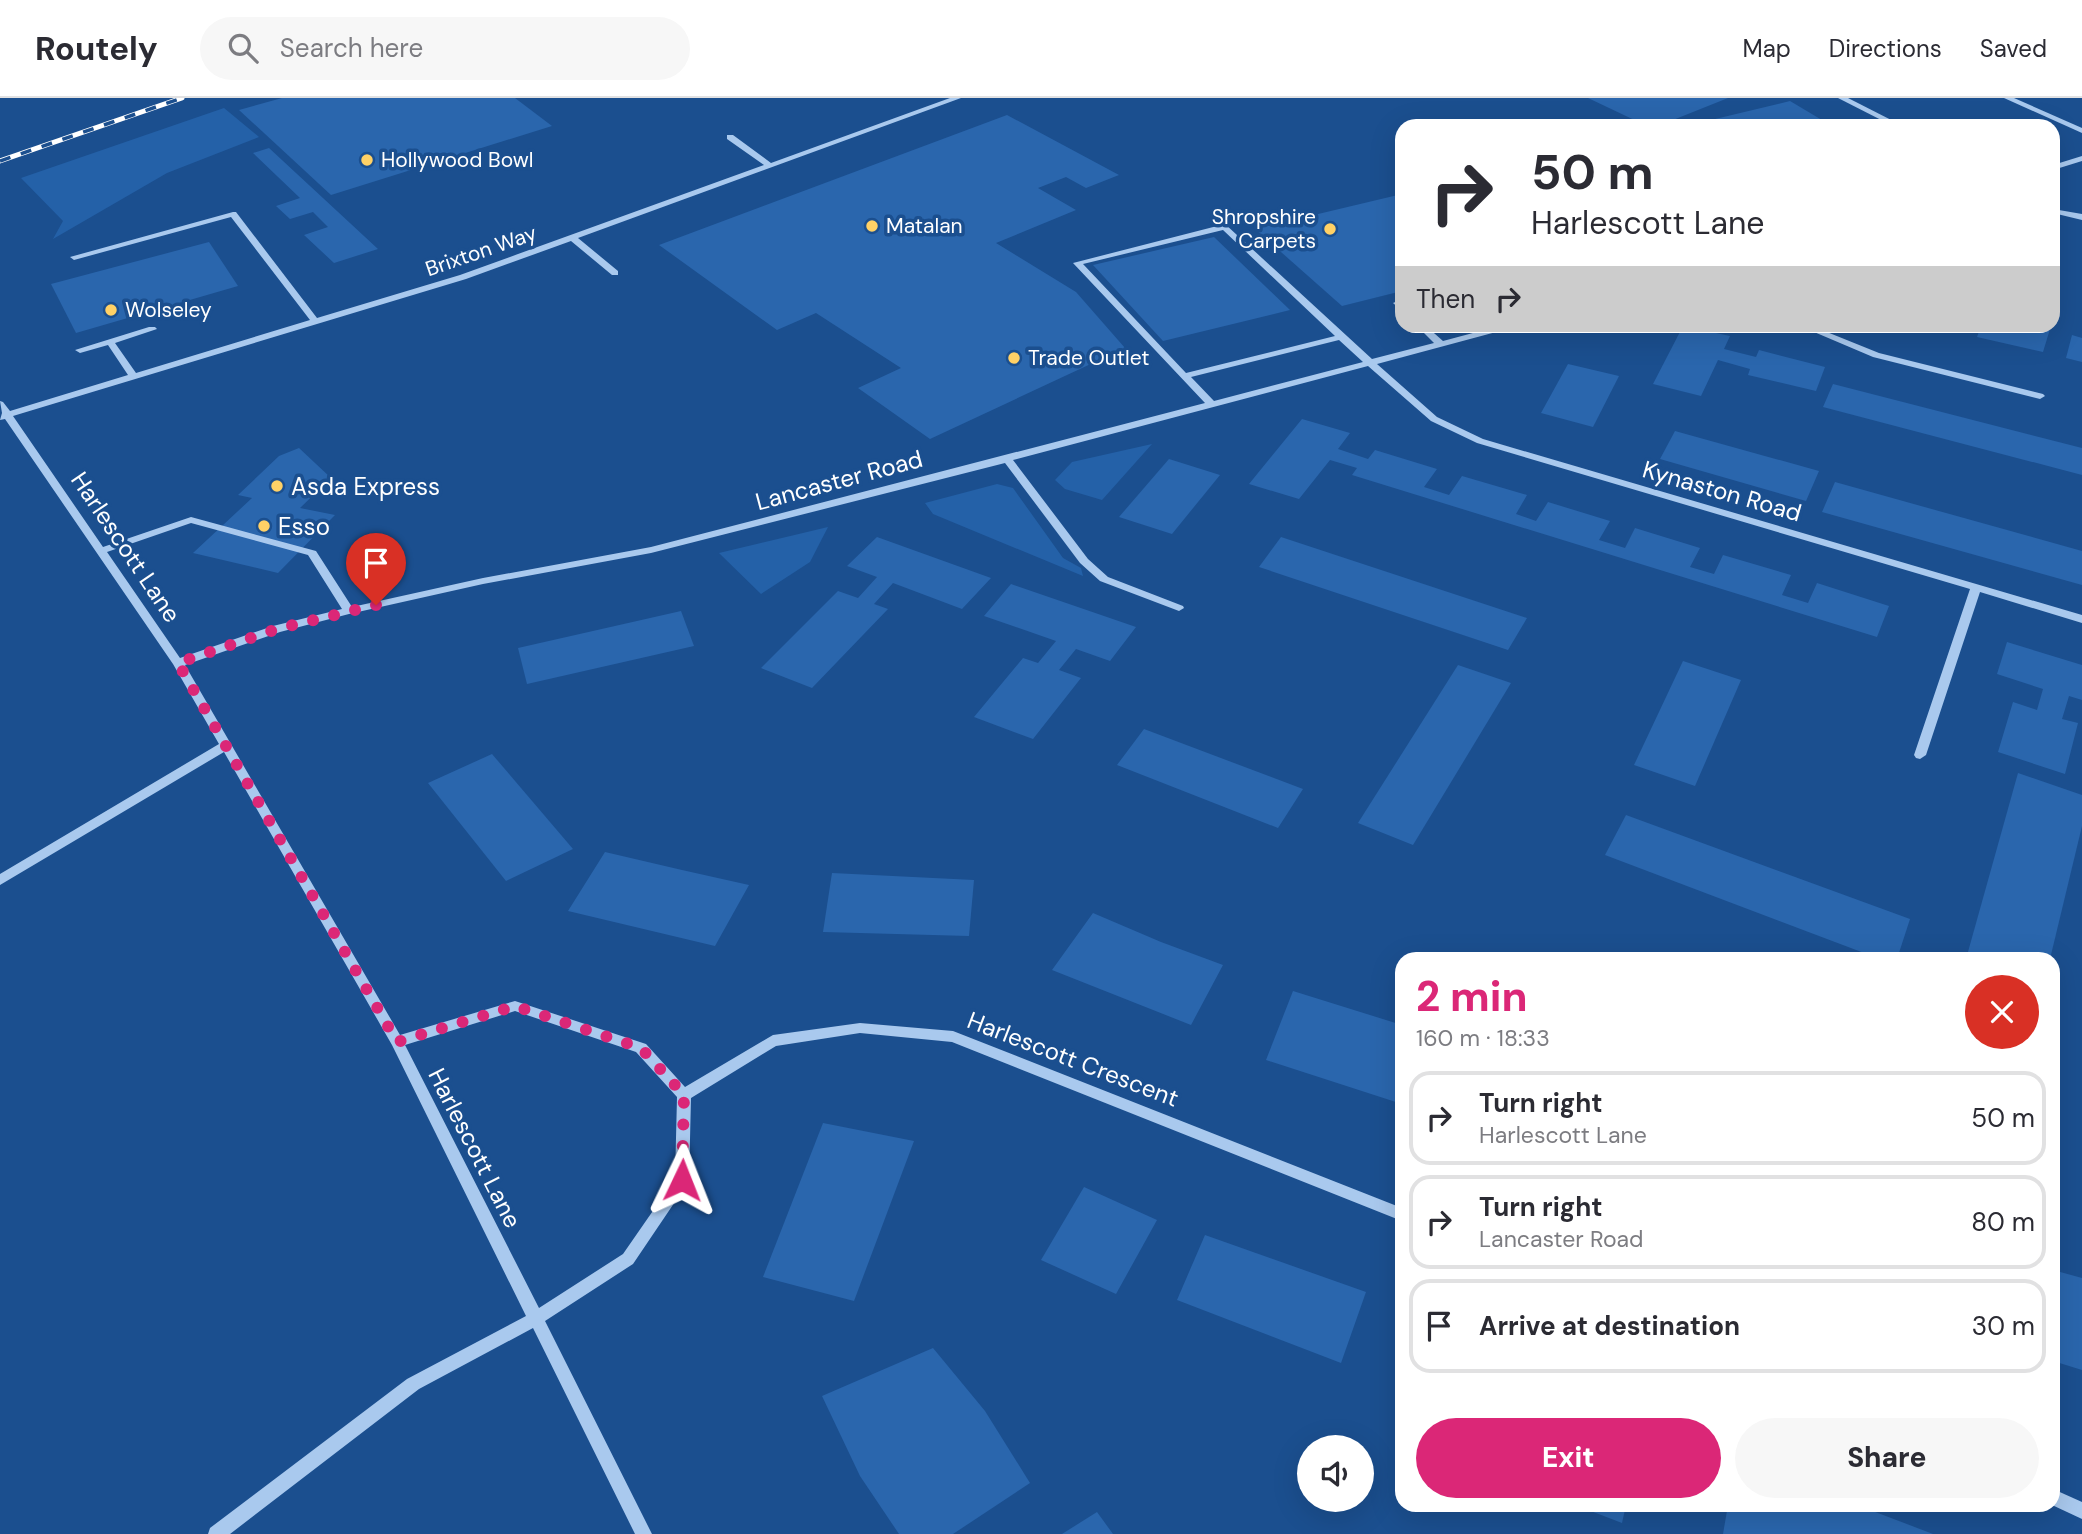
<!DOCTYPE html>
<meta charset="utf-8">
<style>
:root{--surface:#fff;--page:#f7f7f7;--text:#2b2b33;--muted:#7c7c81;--line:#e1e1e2;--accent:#db2777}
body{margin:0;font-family:"DM Sans",sans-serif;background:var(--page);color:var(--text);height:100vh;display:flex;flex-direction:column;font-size:26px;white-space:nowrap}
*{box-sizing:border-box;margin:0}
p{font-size:23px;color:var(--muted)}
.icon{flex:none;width:38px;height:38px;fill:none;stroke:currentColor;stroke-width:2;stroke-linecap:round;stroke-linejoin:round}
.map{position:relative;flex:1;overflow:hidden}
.sheet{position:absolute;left:1395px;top:854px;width:665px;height:560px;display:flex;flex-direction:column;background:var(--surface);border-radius:21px;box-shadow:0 7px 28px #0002}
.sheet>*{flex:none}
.banner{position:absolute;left:1395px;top:21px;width:665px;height:214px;border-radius:21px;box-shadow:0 7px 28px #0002;background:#fff;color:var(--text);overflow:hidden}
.controls{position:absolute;left:1297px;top:1337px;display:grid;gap:14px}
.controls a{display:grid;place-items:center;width:77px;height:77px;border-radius:50%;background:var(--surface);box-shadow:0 7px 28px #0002;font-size:35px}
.pin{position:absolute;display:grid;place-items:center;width:60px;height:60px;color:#fff;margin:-72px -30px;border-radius:50% 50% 50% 0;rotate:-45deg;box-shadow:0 0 7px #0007}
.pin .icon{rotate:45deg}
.me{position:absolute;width:77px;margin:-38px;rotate:2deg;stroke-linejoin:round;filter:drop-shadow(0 0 5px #0008)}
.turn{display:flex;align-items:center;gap:24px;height:147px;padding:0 21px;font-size:32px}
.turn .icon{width:91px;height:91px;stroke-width:2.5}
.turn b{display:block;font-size:49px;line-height:60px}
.then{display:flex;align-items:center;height:66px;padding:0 21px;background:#0003;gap:14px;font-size:26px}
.round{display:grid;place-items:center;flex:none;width:74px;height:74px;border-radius:37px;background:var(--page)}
.headline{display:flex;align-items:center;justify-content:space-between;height:119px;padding:0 21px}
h1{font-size:42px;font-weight:800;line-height:52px;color:var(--accent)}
.action{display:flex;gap:14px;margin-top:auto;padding:14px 21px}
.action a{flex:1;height:80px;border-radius:42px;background:var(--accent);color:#fff;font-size:28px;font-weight:800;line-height:80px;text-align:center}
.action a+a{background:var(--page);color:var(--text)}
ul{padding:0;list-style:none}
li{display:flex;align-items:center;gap:21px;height:94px;margin:0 14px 10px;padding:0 7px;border:4px solid var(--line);border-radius:21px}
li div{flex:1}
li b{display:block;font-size:26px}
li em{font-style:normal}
header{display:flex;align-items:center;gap:42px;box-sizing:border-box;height:98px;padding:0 35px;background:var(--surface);border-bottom:2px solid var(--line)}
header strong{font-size:33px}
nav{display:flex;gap:38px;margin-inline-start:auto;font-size:24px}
.search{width:490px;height:63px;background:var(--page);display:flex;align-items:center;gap:18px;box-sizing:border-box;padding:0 24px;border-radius:38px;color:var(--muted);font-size:26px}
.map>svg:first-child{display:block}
.green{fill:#2461a8}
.building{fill:#2a66ad}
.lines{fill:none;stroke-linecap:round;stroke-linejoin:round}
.minor{fill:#a9c9ee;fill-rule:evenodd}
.rail-casing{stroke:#fff;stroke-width:5}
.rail{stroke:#1b4f8f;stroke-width:3.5;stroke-dasharray:11;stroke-linecap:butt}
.route{stroke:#db2777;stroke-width:12;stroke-dasharray:0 21.6}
.poi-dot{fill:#ffd166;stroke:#1b4f8f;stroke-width:2.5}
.labels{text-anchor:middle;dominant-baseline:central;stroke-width:7;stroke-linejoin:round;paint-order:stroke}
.far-poi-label{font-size:21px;fill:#fff;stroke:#1b4f8f;text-anchor:start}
.far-street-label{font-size:21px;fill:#fff;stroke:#1b4f8f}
.street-label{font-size:24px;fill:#fff;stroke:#1b4f8f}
.poi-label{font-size:24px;fill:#fff;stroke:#1b4f8f;text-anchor:start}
</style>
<header>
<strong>Routely</strong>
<div class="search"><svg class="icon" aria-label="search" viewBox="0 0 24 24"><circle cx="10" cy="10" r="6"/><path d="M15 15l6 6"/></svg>Search here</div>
<nav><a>Map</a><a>Directions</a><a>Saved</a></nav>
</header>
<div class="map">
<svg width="2082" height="1436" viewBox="0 0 2082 1436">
<rect width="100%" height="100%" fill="#1b4f8f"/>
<g class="green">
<path d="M224,10l35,29 -92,36 -114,66 10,-18 -42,-43z"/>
<path d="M1152,346l-50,56 -37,-11 -10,-9 17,-18z"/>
<path d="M997,386l16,4 50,70 18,10 2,8 -150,-62 -8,-11z"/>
<path d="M828,429l-18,35 -49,32 -42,-41z"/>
</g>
<g class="building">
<path d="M282,0h233l37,28 -221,69 -92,-85z"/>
<path d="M1588,0h140l-70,28h-11z"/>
<path d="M1790,3l42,25h-142v-1z"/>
<path d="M1007,17l112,60 -33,13 -20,-11 -28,11 38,22 -80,33 80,49 49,56 -195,91 -72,-51 43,-20 -85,-55 -39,17 -118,-85z"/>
<path d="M269,50l109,101 -44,14 -30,-28 24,-8 -15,-15 -23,7 -14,-13 24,-8 -47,-45z"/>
<path d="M1402,96v97l-60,15 -87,-77z"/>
<path d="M1214,139l76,73 -127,31 -70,-76z"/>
<path d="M209,144l29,44 -162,47 -25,-49z"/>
<path d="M1683,228l47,10 -6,13 32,8 3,-7 66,17 -9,24 -68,-16 2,-6 -32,-9 -17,36 -48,-12z"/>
<path d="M1981,228h55l14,3 -7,23 -66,-15z"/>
<path d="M2072,237l10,3v24l-16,-4z"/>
<path d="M1568,266l51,12 -26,51 -52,-14z"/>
<path d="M1833,286l249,64v27l-259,-68z"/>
<path d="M1302,321l48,14 -12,16 30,10 7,-9 62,19 -13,18 25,8 13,-19 65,19 -11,19 20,7 12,-19 62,19 -11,19 26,8 10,-20 65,20 -10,19 24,7 9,-19 68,20 -9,20 26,8 9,-20 72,23 -12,31 -525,-162 5,-7 -27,-8 -31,39 -50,-15z"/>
<path d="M1675,333l144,40 -13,30 -146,-42z"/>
<path d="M299,350l32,30 -31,30 35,7 -57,58 -85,-20 59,-55 -14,-3 41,-39z"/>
<path d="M1169,361l51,16 -48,59 -53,-17z"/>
<path d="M1835,384l247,69v34l-260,-73z"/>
<path d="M877,439l114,41 -29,31 -69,-26 -19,21 14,5 -76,79 -51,-20 77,-77 20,7 19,-21 -30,-11z"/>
<path d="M1281,439l246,81 -19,32 -249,-83z"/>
<path d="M1011,486l125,43 -26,34 -34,-12 -17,21 22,8 -48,61 -59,-22 49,-59 15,5 18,-22 -72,-25z"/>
<path d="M681,513l13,35 -167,38 -9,-36z"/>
<path d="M2007,544l75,23v35l-13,-4 -7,23 16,4 -13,51 -67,-22 15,-50 24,8 6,-21 -46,-15z"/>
<path d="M1683,563l58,19 -46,106 -61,-21z"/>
<path d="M1458,567l53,18 -98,162 -55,-22z"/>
<path d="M1144,631l159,60 -25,39 -161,-63z"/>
<path d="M492,656l81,95 -67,32 -78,-98z"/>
<path d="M2018,675l64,22v31l-32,133h-84z"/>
<path d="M1626,717l284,104 -13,40h-17l-275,-104z"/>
<path d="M605,754l77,18 67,15 -34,61 -147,-35z"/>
<path d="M832,775l142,7 -5,56 -146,-4z"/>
<path d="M1093,815l68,29 62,23 -32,60 -139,-55z"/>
<path d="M1293,893l109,34v79l-136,-44z"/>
<path d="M823,1025l91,18 -60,160 -91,-24z"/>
<path d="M1084,1089l73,33 -41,74 -75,-34z"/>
<path d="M1205,1137l161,57 -25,71 -164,-63z"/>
<path d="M2053,1172l29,8v92l-29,-9z"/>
<path d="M933,1250l52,63 45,72 -77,51h-54l-39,-58 -38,-80z"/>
<path d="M1575,1407h51l-4,18z"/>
<path d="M1728,1407h129l76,29h-210z"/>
<path d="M1097,1414l16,22h-51z"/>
</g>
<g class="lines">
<g class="minor">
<path d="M950,0h11l-383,140 40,33v4h-6l-41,-34 -105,38 -453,137 90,131 88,-30 125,34 36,56 131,-29 168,-31 554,-144 -132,-140 152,-39 147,135 62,-16 -17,-17h9l17,15 56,-15h13l-1,2 -134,36 60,53 46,22 599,176v8l-102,-31 -54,163 -6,4 -4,-1 -2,-3 56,-166 -493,-146 -46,-22 -63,-55 -355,94 75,99 20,18 75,29 1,2 -5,3 -79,-30 -20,-18 -75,-100 -354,90 -168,31 -134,30 -69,18 -95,33 215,370 115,-34 131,43 39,43 88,-52 87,-12 93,8 449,177v13l-450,-179 -92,-9 -84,13 -85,52 -2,82 -2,4 -54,80 -88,57 107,213h-17l-102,-206 -114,61 -189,145h-22l2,-6 197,-149 119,-63 -134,-271 -168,-293 -224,133v-11l219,-130 -46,-80 -168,-245 -5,1 2,-7 -2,-12 3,1 7,9 118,-36 -20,-30 -28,8 -5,-3 74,-23h6l2,2 -42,14 21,30 174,-53 -79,-103 -157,43 -4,-3 163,-45h3l81,106 143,-43 304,-110 -37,-26v-4h6l38,28zM1223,132l112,106 -149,37 -103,-109zM1339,242l24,22 -149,39 -23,-24zM191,425l117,32 34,54 -69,17 -93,32 -73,-106zM515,913l121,41 41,45 -2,82 -52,75 -84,54 -134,-263z"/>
<path d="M1838,0h10l55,28h-10z"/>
<path d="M2004,0h10l68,30v5z"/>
<path d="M2082,58v5l-29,9v-5z"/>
<path d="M2053,111l29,5v6l-29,-7z"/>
<path d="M1402,201v12l-9,-8z"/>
<path d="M1800,228h12l67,27 164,41 2,2 -5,3 -167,-42z"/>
<path d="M2053,1391l29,13v17l-30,-14z"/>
</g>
<defs>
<path id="rail" d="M0,63l182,-63"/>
</defs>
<use href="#rail" class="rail-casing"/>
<use href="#rail" class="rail"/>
</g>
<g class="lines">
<path class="route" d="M376,507l-99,24 -99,34 219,379 118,-36 126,42 43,47 -2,85"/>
</g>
<g class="poi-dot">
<circle cx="367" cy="62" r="7"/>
<circle cx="872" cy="128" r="7"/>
<circle cx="1330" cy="131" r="7"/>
<circle cx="111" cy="212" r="7"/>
<circle cx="1014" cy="260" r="7"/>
<circle cx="277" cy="388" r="7"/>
<circle cx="264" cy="428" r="7"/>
</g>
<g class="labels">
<g class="far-poi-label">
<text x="381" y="62">Hollywood Bowl</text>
<text x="1316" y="119" text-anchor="end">Shropshire<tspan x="1316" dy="24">Carpets</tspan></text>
<text x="886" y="128">Matalan</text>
<text x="125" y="212">Wolseley</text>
<text x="1028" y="260">Trade Outlet</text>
</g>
<g class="far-street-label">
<text transform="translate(481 153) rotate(-19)">Brixton Way</text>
</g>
<g class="street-label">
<text transform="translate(839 382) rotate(-15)">Lancaster Road</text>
<text transform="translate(1722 393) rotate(16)">Kynaston Road</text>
<text transform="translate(126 449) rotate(56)">Harlescott Lane</text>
<text transform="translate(1073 961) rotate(21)">Harlescott Crescent</text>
<text transform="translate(475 1050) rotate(63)">Harlescott Lane</text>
</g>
<g class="poi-label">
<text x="291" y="388">Asda Express</text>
<text x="278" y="428">Esso</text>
</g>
</g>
</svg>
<div class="controls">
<a><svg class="icon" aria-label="sound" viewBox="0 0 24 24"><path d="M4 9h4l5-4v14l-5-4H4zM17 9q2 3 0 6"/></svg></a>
</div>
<div class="pin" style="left:376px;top:507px;background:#d93025"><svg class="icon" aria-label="arrive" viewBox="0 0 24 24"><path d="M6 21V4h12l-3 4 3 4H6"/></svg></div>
<svg class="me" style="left:682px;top:1082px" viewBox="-20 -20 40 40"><path d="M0-17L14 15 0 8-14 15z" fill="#db2777" stroke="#fff" stroke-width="4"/></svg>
<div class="banner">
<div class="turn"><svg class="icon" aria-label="right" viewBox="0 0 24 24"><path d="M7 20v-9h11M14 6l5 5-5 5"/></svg><div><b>50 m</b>Harlescott Lane</div></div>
<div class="then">Then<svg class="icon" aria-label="right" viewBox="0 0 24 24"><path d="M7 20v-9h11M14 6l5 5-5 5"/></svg></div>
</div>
<section class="sheet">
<div class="headline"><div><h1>2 min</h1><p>160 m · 18:33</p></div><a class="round" style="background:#d93025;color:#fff"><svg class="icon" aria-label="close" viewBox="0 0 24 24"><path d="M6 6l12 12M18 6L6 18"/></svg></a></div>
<ul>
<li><svg class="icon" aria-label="right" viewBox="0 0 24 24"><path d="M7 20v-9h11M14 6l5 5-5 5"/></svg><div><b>Turn right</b><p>Harlescott Lane</p></div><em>50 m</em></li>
<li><svg class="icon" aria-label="right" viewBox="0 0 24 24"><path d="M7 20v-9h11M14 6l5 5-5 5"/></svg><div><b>Turn right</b><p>Lancaster Road</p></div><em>80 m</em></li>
<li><svg class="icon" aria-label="arrive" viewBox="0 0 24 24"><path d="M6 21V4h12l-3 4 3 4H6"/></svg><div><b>Arrive at destination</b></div><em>30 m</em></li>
</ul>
<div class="action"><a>Exit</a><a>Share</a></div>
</section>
</div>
